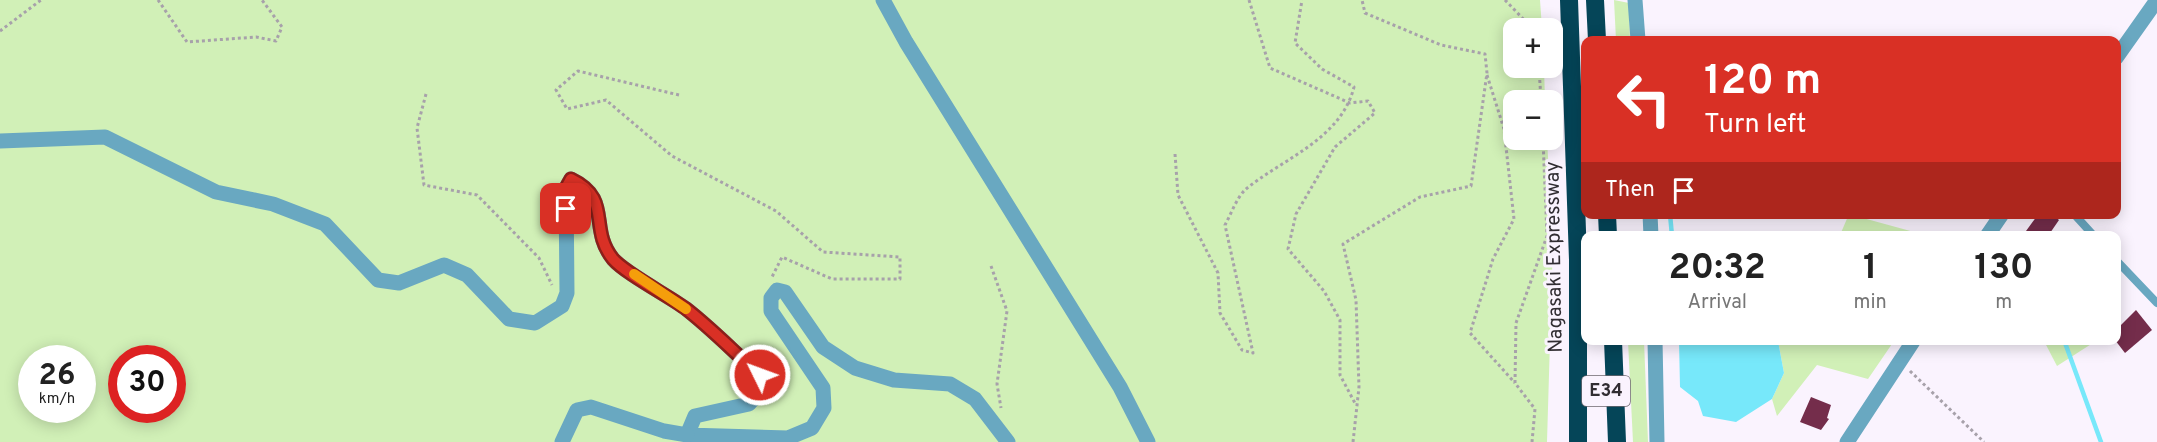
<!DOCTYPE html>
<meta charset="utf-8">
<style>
:root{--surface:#fff;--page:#f2f2f2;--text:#222;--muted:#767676}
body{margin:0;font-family:Overpass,sans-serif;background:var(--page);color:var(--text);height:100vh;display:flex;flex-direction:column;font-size:22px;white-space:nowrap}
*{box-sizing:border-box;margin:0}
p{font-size:20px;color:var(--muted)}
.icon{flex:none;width:33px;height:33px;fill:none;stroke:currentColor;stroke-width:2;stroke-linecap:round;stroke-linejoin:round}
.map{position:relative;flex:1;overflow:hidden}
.drawer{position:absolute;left:1581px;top:231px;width:540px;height:114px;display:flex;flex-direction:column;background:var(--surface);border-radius:12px;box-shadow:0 3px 15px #0003}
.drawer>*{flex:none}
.guide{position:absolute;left:1581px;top:36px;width:540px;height:183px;border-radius:12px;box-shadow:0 3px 15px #0003;background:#d93025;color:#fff;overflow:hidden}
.buttons{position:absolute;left:1503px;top:18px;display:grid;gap:12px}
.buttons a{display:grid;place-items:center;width:60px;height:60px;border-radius:12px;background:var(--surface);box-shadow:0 3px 15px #0003;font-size:30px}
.speed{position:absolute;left:18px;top:345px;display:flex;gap:12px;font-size:30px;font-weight:700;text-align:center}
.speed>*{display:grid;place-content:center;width:78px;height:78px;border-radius:50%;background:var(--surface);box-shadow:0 3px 15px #0003;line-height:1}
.speed small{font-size:15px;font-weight:400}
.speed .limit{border:9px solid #d22;background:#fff;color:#111}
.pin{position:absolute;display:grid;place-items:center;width:51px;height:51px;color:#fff;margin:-26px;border-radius:12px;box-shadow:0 3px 9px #0006}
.me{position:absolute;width:66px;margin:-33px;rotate:312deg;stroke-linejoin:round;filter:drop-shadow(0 0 4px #0008)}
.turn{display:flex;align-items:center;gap:21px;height:126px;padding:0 24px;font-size:27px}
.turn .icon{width:78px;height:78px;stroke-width:2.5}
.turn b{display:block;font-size:42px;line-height:51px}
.then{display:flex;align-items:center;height:57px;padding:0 24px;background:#0003;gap:12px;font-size:22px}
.eta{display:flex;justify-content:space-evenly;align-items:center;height:102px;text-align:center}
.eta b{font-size:36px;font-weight:700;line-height:42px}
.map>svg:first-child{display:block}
.green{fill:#d1f0b7;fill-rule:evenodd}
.water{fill:#77e8fa}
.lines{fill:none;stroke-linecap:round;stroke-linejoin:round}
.stream{stroke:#77e8fa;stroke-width:4.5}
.building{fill:#742d4b}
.path{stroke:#a7a1aa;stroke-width:3;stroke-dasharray:3 3;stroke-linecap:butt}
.service{stroke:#69a8c1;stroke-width:8}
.minor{stroke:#69a8c1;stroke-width:15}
.tertiary{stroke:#69a8c1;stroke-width:15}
.motorway{stroke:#054558;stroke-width:18}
.route-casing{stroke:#8d1f18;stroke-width:15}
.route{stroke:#d93025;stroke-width:10}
.slow{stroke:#f59e0b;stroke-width:10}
.labels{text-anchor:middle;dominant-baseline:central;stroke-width:6;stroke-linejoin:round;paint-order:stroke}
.shield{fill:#faf3fe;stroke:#6d686f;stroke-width:1.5}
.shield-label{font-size:18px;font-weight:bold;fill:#312d32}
.street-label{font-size:20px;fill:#312d32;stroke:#faf3fe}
</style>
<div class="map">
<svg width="2157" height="442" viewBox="0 0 2157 442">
<rect width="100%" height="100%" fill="#faf3fe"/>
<g class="green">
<path d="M0,0h1540l2,28h-28v40h30l1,32h-31v40h33l6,100 -6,202h-1547zM32,358h50v52h-50zM122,358h50v52h-50z"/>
<path d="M1614,0l15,3 1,37h-14z"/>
<path d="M1849,214l3,1 73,20h-85z"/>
<path d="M1628,341h16l4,101h-15z"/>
<path d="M1778,341h116l-26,38 -51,-14 -40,51 -5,-17 12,-26z"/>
<path d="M2044,341h52l-39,25z"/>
</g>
<path class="water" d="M1679,341h99l6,32 -12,26 -36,23 -33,-6 -5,-15 -18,-14z"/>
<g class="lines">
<g class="stream">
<path d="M1670,214l2,22"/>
<path d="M2064,340l37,102"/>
</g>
</g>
<g class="building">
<path d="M2035,214h17l7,6 -11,16h-16l-6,-5 11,-15z"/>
<path d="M2136,310l16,20 -27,23 -10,-13 1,-10z"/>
<path d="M1811,397l20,8 -4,13 2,1 -8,11 -21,-8z"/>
</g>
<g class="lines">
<g class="path">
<path d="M158,0l29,42 69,-5 20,4 6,-14 -20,-27"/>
<path d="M1249,0l21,68 80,35 18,-2 7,12 -40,34 -39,67 -8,35 36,42 16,29v55l16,30"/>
<path d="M1505,0l27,28"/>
<path d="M0,31l41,-31"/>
<path d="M1539,68l2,32"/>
<path d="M1487,75l17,54 10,90 -21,40 -23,74 45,50"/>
<path d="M426,94l-9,34 7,57 53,10 62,63 13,27"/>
<path d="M679,95l-101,-24 -22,19 11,19 39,-9 66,56 104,55 47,41 77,5v22h-68l-50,-22 -10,20"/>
<path d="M1175,154l3,41 40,78 2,40 22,37 11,3 -28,-128c6,-11 12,-28 21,-36 38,-31 95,-50 108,-102l-32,-18 -27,-26 7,-43"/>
<path d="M991,266l16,45 -10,73 4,24"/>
<path d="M1910,371l74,71"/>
<path d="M1353,442l6,-55 -3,-87 -13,-56 77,-47 51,-11 16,-113 -2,-19 -44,-9 -76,-32 -3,-13"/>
<path d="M1532,442l3,-33 -20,-26 1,-60 31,-87 -4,-96"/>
</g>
<g class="service">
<path d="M2074,214l20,22"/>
<path d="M2116,260l41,43"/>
</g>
<g class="minor">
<path d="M883,0l23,42 214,345 28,55"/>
<path d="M1635,0l3,40"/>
<path d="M0,141l105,-4 111,55 57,12 52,20 53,56 21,3 45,-18 23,10 42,44 26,4 27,-17 5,-13 -1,-105 5,-9c42,20 17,49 42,80 12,14 54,36 72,49 26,20 50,45 75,67l-1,17 -10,12 -54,12 -8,19 101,3 24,-10 12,-20 -1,-20 -52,-77v-13l6,-8 8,2 38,55 32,21 39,12 56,4 25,15 33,43"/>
<path d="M1650,214l1,22"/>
<path d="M1655,340l2,102"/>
<path d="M562,442l15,-32 14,-3 73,24 23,4"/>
</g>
<g class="tertiary">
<path d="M2116,58l41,-58"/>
<path d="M1987,236l15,-22"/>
<path d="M1847,442l67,-102"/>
</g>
<g class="motorway">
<path d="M1569,0l9,260v182"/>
<path d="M1595,0l2,40"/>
<path d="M1607,214l1,22"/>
<path d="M1613,340l4,102"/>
</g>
</g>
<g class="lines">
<defs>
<path id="route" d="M566,209v-21l5,-9c42,20 17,49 42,80 12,14 54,36 72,49 26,20 50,45 75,67"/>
</defs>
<use href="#route" class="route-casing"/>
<use href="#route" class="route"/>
<path class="slow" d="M634,274l52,35"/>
</g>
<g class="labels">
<rect class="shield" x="1582" y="376" width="48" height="30" rx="4.5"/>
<g class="shield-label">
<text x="1606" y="391">E34</text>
</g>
<g class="street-label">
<text transform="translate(1555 257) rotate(-91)">Nagasaki Expressway</text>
</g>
</g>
</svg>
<div class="buttons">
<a>+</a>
<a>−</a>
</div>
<div class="speed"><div>26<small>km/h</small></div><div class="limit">30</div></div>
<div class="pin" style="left:566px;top:209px;background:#d93025"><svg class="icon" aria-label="arrive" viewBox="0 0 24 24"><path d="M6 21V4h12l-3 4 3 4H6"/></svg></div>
<svg class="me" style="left:760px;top:375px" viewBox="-20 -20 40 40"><circle r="17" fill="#d93025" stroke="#fff" stroke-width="3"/><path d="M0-11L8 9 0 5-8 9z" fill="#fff"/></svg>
<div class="guide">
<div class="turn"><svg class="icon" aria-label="left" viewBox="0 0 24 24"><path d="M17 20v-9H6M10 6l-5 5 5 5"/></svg><div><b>120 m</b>Turn left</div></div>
<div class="then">Then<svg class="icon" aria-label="arrive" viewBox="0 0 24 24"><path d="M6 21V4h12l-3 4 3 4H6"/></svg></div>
</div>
<section class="drawer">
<div class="eta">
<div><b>20:32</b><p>Arrival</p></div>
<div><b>1</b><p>min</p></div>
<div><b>130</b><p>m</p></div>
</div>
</section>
</div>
